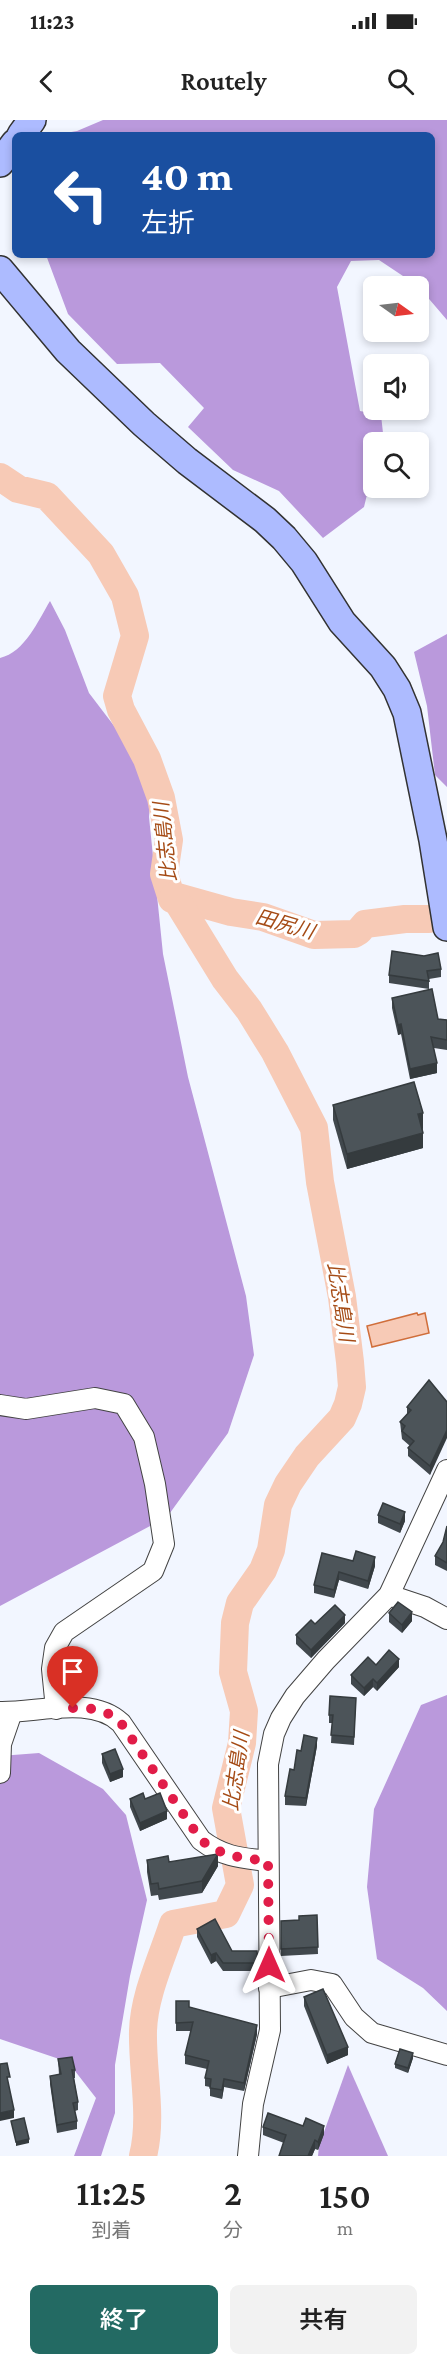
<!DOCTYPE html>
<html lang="ja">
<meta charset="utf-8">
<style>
:root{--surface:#fff;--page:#f2f2f2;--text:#222;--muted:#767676;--accent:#236a63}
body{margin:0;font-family:"Crimson Pro","Noto Sans JP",serif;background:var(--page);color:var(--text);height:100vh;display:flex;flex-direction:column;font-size:22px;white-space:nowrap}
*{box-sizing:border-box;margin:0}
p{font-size:20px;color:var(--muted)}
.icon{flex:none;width:33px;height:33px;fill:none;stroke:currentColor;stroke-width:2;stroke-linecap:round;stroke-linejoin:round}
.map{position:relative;height:2036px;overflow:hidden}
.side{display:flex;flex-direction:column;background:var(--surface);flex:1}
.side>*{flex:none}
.top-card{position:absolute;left:12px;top:12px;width:423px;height:126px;border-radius:9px;box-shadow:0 3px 9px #0003;background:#1a4fa0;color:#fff;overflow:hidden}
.needle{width:39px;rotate:104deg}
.tools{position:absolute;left:363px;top:156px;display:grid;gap:12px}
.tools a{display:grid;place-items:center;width:66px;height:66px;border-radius:9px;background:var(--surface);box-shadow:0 3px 9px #0003;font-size:30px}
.pin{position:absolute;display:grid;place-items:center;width:51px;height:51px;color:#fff;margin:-62px -26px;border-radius:50% 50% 50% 0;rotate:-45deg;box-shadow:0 0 6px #0007}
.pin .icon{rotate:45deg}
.me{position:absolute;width:66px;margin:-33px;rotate:0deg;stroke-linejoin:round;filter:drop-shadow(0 0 4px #0008)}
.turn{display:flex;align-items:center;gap:21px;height:126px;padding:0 30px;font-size:27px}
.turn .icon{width:78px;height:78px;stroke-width:2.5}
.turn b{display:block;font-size:42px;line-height:51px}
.eta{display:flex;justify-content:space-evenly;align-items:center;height:102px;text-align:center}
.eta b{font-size:36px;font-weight:600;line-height:42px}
.cta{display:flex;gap:12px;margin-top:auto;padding:12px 30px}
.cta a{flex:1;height:69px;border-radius:9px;background:var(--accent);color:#fff;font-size:24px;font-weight:600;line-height:69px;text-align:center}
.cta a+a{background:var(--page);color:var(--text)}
.status{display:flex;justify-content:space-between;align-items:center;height:42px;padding:0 30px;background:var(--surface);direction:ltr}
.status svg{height:16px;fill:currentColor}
header{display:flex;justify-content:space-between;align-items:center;height:78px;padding:0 30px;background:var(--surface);font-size:27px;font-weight:600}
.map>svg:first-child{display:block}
.forest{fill:#ba99dc}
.water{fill:#f7cab6;stroke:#d06e3b;stroke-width:1.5}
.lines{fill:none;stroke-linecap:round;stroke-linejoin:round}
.river{stroke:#f7cab6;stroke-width:28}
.street-casing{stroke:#434343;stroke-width:22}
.secondary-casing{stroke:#323232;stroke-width:30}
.street{stroke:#fff;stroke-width:20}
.secondary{stroke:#adbbff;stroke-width:27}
.wall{fill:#41484d}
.shaded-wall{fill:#353b3e}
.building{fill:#4c5459;stroke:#353b3e;stroke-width:1.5}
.route{stroke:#e11d48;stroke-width:10;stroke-dasharray:0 18}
.labels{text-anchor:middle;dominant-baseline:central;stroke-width:6;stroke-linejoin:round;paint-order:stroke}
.water-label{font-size:20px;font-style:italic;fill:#a54b15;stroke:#fff}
</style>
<div class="status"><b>11:23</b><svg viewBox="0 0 49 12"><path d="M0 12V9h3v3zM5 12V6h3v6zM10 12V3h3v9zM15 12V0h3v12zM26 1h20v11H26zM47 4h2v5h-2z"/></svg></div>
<header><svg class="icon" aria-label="back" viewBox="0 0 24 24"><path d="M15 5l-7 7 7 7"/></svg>Routely<svg class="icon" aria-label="search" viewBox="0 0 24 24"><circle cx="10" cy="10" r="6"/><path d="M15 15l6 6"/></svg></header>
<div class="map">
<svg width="447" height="2036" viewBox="0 0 447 2036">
<rect width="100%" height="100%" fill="#f2f6ff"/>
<g class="forest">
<path d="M103,0h344v200l-29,-34 -39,-26 -28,1 -14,26 23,124 21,4 3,27h-10l-1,28 -9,37 -41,31 -44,-47 -46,-21 -45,-43 16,-19 -44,-45 -43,1 -49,-50 -22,-59h386v-120h-378l23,-4z"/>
<path d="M50,481l15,29 24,63 32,42 18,37 11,31 -1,14 14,137 25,123 58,219 8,59 -26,78 -61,84 -167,89v-948c25,-6 38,-37 50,-57z"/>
<path d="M447,514v153l-12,-12 -8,-69 -13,-54z"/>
<path d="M447,1575v316l-24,-23 -46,-29 -10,-72 7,-78 47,-104z"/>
<path d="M39,1633l64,36 23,26 21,85 -17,76 -15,89v48l-14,43h-27l22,-58 -28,-36 -68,-23v-283z"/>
<path d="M348,1945l40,91h-70l1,-10z"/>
</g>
<path class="water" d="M417,1193l1,2 7,-2 4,20 -57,14 -5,-21z"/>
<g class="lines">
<g class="river">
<path d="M0,357l18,12 29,7 54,58 24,42 10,40 -18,60 4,14 26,49 14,39 8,42 -5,34 8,25 2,-3 57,16 32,5 51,18 40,-1 5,-3 6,-7 40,-5h24"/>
<path d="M143,2036c10,-40 -1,-84 0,-125 1,-36 19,-73 30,-107l53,-10 14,-29 -14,-77 16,-65 2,-32 -11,-39 2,-49 5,-20 23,-33 8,-20 7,-45 10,-21 19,-28 35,-38 6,-14 4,-17 -2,-25 -8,-65 -22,-115 -6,-54 -39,-76 -26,-42 -24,-31 -51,-83"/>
</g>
<defs>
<g id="street">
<path d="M0,1285l26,4 69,-11 29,6 20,33 11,47 9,60 -11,27 -89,61 -9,16 -3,21 4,40"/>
<path d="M389,1475l36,12 22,12"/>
<path d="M0,1592c37,1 92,-17 121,11l80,117c22,17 40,18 67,21"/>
<path d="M0,1653l1,-29 11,-32"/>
<path d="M269,1868l42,-8 21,4 22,33 18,16 75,22"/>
<path d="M248,2036l5,-52 17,-74 -2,-266 6,-30 7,-16 14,-22 31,-36 63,-65 58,-125"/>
</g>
<g id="secondary">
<path d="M21,15l11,-15"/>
<path d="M0,43l15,-20"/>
<path d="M0,150l68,81 76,73 43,37 78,59 19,18 20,24 38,60 41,45 14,22 10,24 26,127 14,87"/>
</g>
</defs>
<use href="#street" class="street-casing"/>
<use href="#secondary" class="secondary-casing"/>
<use href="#street" class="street"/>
<use href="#secondary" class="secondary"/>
</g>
<g class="wall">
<path d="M441,849v8l-12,2v10l-40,-6v-8z"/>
<path d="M392,878l46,21 9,1v30l-13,-2 3,25 -27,6 -9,-45 -3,1 -6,-27z"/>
<path d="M333,985l90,23v20l-76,21 -14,-49z"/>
<path d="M447,1282l-17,73 -22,-19v-8l2,-2 -8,-7 -2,-17 7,-7v-8z"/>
<path d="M378,1395l27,6 -5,12 -22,-10z"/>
<path d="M447,1406v45l-12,-6v-9l8,-14z"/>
<path d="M353,1441l22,5 -7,23 -29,-9 -5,18 -20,-5v-8z"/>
<path d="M389,1493l23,8 -10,12 -13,-11z"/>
<path d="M345,1503l-34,35 -15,-14v-9l19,-11z"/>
<path d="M376,1545l23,2 -22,24 -4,-4 -9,9 -13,-12v-9z"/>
<path d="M356,1578l-2,47 -23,-2 1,-20h-3v-8z"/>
<path d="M317,1626l-11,60 -21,-1v-9l16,-45z"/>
<path d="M102,1634l21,23 -13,5 -8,-19z"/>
<path d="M130,1679h15l22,20 -27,12 -10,-24z"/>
<path d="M147,1740l22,2 49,4 -16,27 -43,7 -1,-5 -7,1 -4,-24z"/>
<path d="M317,1795l1,39 -37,2v-35l18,-1z"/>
<path d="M197,1809l35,22h25l1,20h-35l-7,-10 -5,3 -14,-27z"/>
<path d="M304,1877l44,58 -21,9 -23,-58z"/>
<path d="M176,1881l13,6 68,27 -13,57 -20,-4 -2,12 -12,-3v-9l-5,-1v-8l2,-9 -22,-5v-9l6,-24h-15z"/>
<path d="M413,1938l-5,15 -13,-5v-4z"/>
<path d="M58,1939l17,11v8h-1l4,24v8l-3,1 2,10v8l-20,4 -7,-49v-8l9,-1z"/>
<path d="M263,2007l61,7 -6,16 -3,-1 -3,7h-33l5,-13 -21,-8z"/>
</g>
<g class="shaded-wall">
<path d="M401,904v10l-3,1v-10z"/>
<path d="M437,943v10l-27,6v-10z"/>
<path d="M423,993v15l-5,1v-15z"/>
<path d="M423,1013v15l-76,21v-15z"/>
<path d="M447,1310v8l-17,37v-9z"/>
<path d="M405,1392v9l-5,12v-9z"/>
<path d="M375,1437v9l-7,23v-8z"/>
<path d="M339,1452v8l-5,18v-8z"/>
<path d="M412,1492v9l-10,12v-8z"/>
<path d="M345,1495v8l-34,35v-8z"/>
<path d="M399,1539v8l-22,24v-8z"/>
<path d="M373,1559v8l-9,9v-8z"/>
<path d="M317,1618v8l-11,60v-8z"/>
<path d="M123,1649v8l-13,5v-8z"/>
<path d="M167,1691v8l-27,12v-8z"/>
<path d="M218,1734v12l-16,27v-12z"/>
<path d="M216,1833v8l-5,3v-9z"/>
<path d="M257,1905v9l-13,57v-8z"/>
<path d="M348,1927v8l-21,9v-9z"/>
<path d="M413,1933v5l-5,15v-5z"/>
<path d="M224,1959v8l-2,12v-9z"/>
<path d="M14,1990v8l-14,3v-8z"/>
<path d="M324,2006v8l-6,16v-8z"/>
<path d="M29,2019v4l-13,3v-4z"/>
<path d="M315,2020v9l-3,7h-4z"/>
</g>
<g class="building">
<path d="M392,831l32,5 14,-3 3,16 -14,2 2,10 -40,-6z"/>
<path d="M432,869l6,30 9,1v20l-16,-3 6,26 -27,6 -9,-45 -3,1 -6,-27z"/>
<path d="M414,962l9,31 -5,1 5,19 -76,21 -14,-49z"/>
<path d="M429,1260l18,22v28l-17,36 -22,-18 6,-7 -12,-10 3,-5 -5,-4 11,-12 -4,-3z"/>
<path d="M383,1383l22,9 -5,12 -22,-9z"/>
<path d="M447,1406v37l-12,-7 8,-14z"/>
<path d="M356,1431l19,6 -7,24 -29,-9 -5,18 -20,-5 8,-32 31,8z"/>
<path d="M398,1482l14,10 -10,13 -13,-12z"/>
<path d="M335,1485l10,10 -34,35 -15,-15 15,-15 4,4z"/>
<path d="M389,1530l10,9 -22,24 -4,-4 -9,9 -13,-13 17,-18 8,8z"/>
<path d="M330,1576l26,2 -2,39 -23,-2 2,-20h-4z"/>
<path d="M304,1615l13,3 -11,60 -21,-2 5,-27 4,1 3,-20 4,1z"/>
<path d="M115,1629l8,20 -13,5 -8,-20z"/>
<path d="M143,1673l2,6 15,-6 7,18 -27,12 -10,-24z"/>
<path d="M218,1734l-16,27 -43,8 -1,-6 -7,1 -4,-24 21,-4 1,6z"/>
<path d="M317,1795l1,32 -37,2v-28l18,-1v-4z"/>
<path d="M215,1799l17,32h25l1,12h-35l-7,-10 -5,2 -14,-26z"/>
<path d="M323,1869l25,58 -21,8 -23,-58z"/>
<path d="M176,1881h13v6l68,18 -13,58 -20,-4 -2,11 -12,-2 1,-9 -6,-1 4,-17 -24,-6 8,-33 -17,1z"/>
<path d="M400,1929l13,4 -5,15 -13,-4z"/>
<path d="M72,1937l3,13h-3l6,32 -5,1 4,18 -20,4 -7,-49 11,-2 -3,-15z"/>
<path d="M7,1943l3,14h-3l7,33 -14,3v-49z"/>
<path d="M268,1993l35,13 3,-8 18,8 -6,16 -3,-2 -7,16h-29l7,-21 -23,-8z"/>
<path d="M24,1998l5,21 -13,3 -5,-21z"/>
</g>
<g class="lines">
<path class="route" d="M73,1588c19,0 34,1 48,15l80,117c22,17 40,18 67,21l1,104"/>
</g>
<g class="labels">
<g class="water-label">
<text transform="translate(165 722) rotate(-96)">比志島川</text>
<text transform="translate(285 804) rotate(16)">田尻川</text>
<text transform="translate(341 1182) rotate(81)">比志島川</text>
<text transform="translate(236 1651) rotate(-82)">比志島川</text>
</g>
</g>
</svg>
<div class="tools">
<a><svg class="needle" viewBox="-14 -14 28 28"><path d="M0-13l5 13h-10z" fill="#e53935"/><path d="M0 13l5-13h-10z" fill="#767676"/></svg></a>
<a><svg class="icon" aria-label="sound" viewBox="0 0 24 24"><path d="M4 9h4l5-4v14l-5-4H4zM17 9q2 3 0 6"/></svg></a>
<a><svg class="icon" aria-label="search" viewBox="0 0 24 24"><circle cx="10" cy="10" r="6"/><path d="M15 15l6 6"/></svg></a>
</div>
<div class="pin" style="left:73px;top:1588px;background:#d93025"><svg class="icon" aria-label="arrive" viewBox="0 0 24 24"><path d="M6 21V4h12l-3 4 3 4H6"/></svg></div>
<svg class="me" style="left:269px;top:1845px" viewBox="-20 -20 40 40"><path d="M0-17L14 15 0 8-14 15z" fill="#e11d48" stroke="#fff" stroke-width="4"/></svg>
<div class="top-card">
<div class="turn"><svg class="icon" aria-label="left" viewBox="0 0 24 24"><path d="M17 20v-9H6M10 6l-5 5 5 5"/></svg><div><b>40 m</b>左折</div></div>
</div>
</div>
<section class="side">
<div class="eta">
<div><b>11:25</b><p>到着</p></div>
<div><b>2</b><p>分</p></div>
<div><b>150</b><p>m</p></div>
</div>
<div class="cta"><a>終了</a><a>共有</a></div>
</section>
